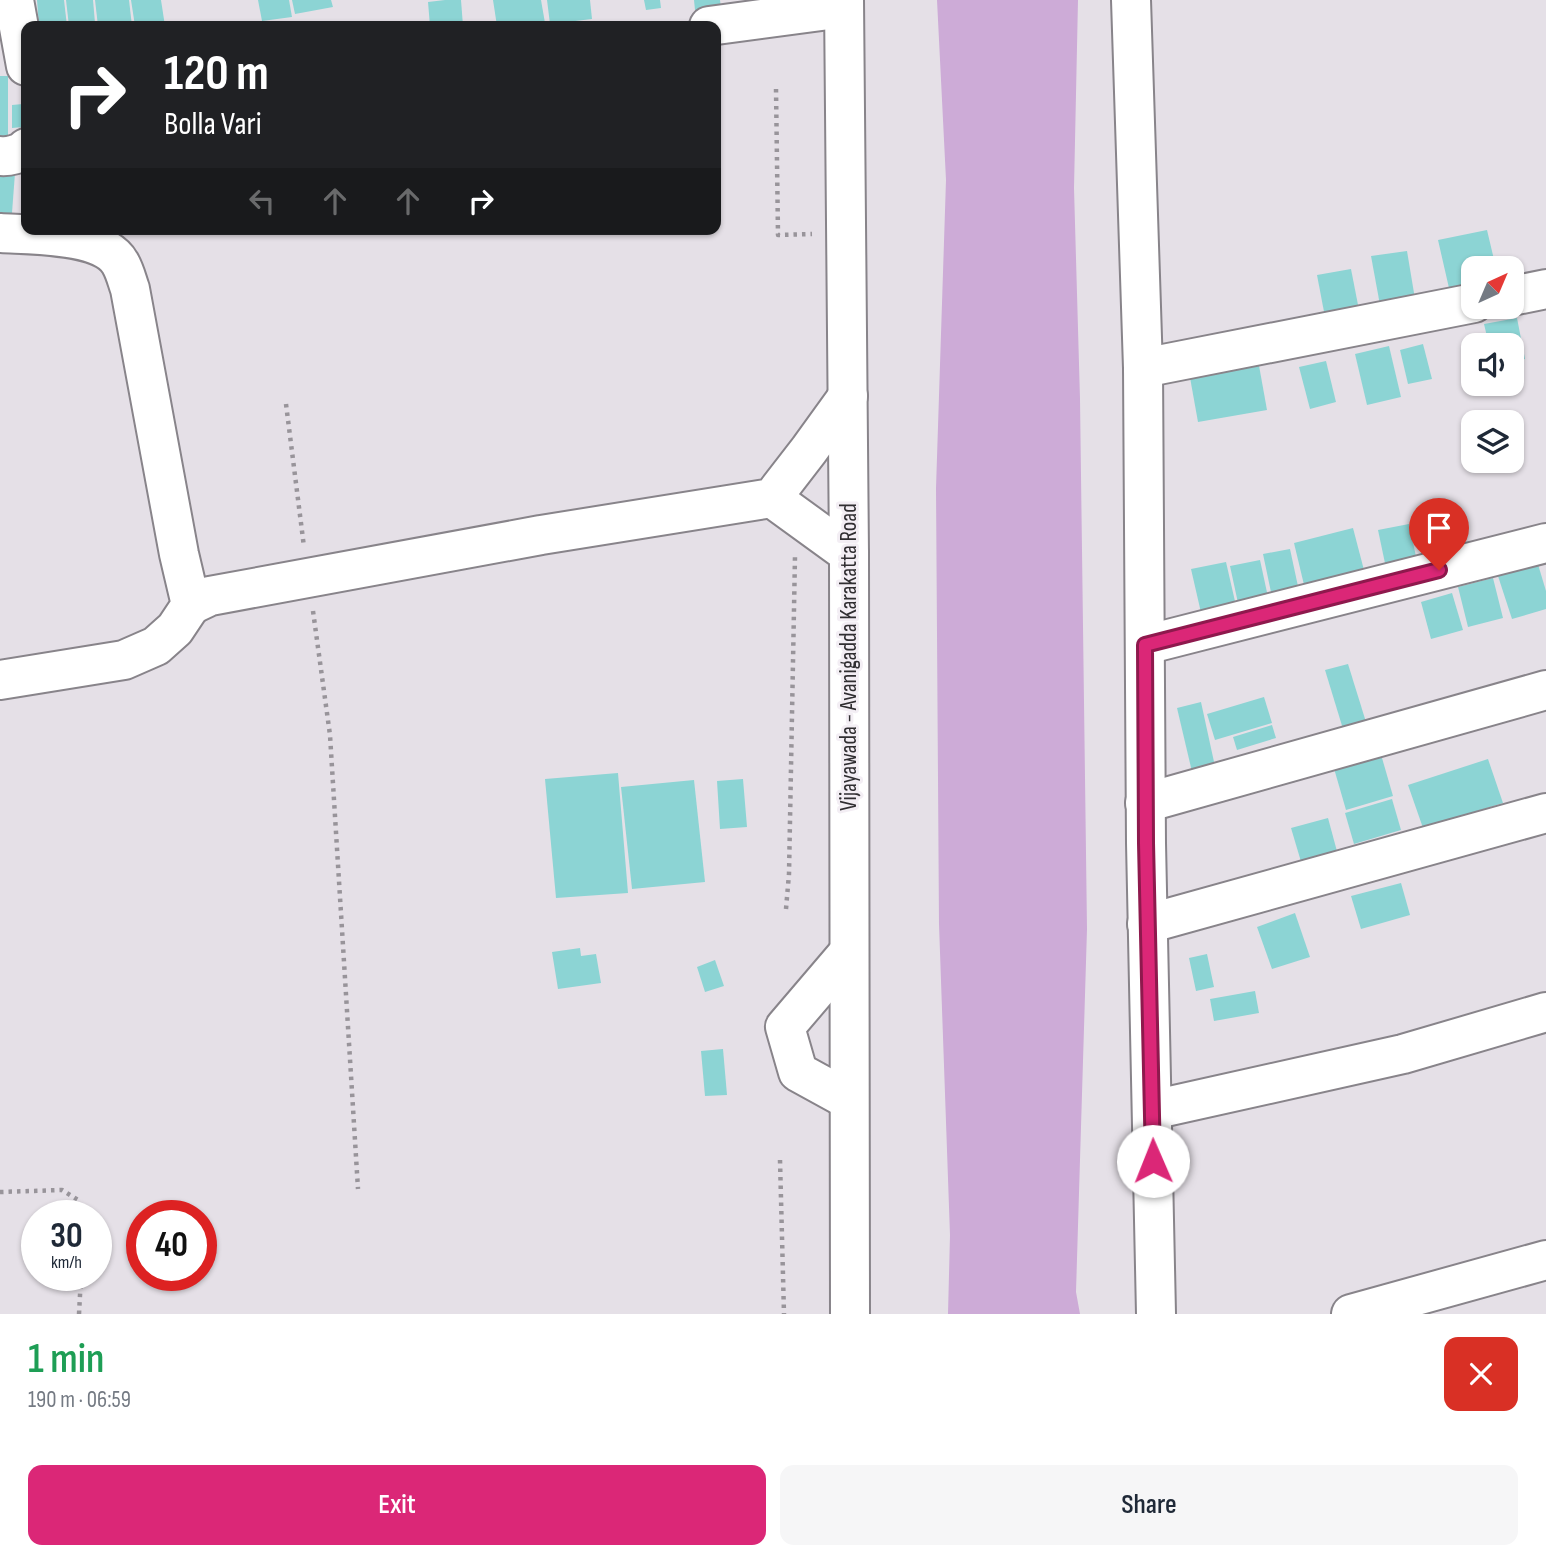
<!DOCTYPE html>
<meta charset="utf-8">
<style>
:root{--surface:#fff;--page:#f6f6f7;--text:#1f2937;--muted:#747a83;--accent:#db2777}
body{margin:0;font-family:"Sofia Sans Condensed",sans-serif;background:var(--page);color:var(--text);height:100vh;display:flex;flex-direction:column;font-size:26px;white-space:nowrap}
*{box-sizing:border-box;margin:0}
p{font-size:23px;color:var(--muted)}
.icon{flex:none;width:38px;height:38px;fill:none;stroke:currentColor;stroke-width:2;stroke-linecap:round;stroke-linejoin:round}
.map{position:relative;height:1314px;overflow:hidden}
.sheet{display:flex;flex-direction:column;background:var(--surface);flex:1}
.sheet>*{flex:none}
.top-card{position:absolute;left:21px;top:21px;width:700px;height:214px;border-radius:14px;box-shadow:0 2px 5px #0004;background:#202124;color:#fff;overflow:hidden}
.needle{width:46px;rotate:44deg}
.fabs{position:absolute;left:1461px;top:256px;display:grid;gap:14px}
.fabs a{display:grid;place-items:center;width:63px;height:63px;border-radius:14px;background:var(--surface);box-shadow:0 2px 5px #0004;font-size:35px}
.speed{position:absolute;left:21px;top:1200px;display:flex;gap:14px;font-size:35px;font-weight:700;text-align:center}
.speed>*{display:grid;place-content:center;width:91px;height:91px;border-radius:50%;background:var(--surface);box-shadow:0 2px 5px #0004;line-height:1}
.speed small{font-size:18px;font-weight:400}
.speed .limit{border:10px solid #d22;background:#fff;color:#111}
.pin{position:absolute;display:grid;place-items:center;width:60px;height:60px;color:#fff;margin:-72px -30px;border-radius:50% 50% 50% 0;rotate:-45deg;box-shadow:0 0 7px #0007}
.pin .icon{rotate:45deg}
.me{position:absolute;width:77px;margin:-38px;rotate:359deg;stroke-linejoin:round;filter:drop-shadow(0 0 5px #0008)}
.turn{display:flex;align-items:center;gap:24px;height:147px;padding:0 28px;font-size:32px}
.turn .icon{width:91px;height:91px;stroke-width:2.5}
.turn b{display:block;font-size:49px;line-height:60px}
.lanes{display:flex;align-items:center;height:66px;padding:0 28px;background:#0003;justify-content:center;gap:35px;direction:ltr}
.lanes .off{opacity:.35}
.round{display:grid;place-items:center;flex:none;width:74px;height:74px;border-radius:14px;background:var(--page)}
.headline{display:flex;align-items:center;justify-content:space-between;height:119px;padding:0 28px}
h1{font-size:42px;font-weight:600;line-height:52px;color:#1e9e55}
.button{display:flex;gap:14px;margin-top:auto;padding:14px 28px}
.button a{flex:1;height:80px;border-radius:14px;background:var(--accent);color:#fff;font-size:28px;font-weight:600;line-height:80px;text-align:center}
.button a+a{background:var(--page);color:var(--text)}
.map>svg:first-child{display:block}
.water{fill:#cdabd7}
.building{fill:#8cd4d4}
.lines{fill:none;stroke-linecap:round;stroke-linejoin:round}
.minor-casing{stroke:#88848a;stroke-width:42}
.major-casing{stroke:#88848a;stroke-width:42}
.path{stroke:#98949a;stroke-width:4.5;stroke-dasharray:3.5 5;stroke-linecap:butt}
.minor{stroke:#fff;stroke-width:38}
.major{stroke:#fff;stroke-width:38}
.route-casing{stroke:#8e194d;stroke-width:18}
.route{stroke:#db2777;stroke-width:12}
.labels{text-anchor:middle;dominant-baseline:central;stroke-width:6;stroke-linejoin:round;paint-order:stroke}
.street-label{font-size:23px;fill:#302e31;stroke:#f3eef4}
</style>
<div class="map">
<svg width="1546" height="1314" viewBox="0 0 1546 1314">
<rect width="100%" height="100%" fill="#e5e0e7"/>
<path class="water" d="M937,0h141l-4,188 6,211 7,530 -11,363 4,22h-132l2,-79 -11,-311 -3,-436 10,-308z"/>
<g class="building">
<path d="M37,0h27l3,26h-28z"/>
<path d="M66,0h27l2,23 -26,3z"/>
<path d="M95,0h34l3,26h-34z"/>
<path d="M131,0h30l4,26h-30z"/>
<path d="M258,0h31l3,17 -30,4z"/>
<path d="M292,0h39l2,7 -38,7z"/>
<path d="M445,0h16l2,26h-33l-2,-24z"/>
<path d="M493,0h48l4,23 -18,3h-30z"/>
<path d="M547,0h43l2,19 -42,5z"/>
<path d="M644,0h16l1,8 -15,2z"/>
<path d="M694,0h26l1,8 -26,2z"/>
<rect x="0" y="76" width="8" height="63"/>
<path d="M23,104v23l-11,1v-23z"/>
<path d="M0,171l15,2 -4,53 -11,-1z"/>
<path d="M1487,230l9,38h-22v15l-25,5 -11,-48z"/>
<path d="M1407,251l8,48 -35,6 -9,-49z"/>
<path d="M1351,269l8,41 -34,7 -8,-42z"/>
<path d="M1517,318l8,41 -13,3v-17h-23l-5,-21z"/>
<path d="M1423,344l9,35 -24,5 -8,-34z"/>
<path d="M1389,346l12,51 -34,8 -12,-51z"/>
<path d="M1258,360l9,50 -69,12 -9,-50z"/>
<path d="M1326,361l10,41 -26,7 -11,-42z"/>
<path d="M1409,524l8,37 -31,7 -8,-38z"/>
<path d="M1353,528l12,46 -60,15 -11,-46z"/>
<path d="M1290,549l9,42 -27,6 -9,-43z"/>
<path d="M1260,560l8,37 -30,6 -8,-37z"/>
<path d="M1537,561l9,30v18l-34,10 -15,-46z"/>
<path d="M1226,562l11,48 -35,7 -11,-48z"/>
<path d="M1493,578l10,40 -35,9 -10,-40z"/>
<path d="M1452,593l11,37 -32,9 -10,-37z"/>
<path d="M1348,664l18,58 -23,7 -18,-59z"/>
<path d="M1264,697l8,26 -57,17 -8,-26z"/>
<path d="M1201,702l15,69 -23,5 -16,-68z"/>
<path d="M1272,725l4,13 -39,12 -4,-13z"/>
<path d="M1380,751l13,45 -47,14 -13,-45z"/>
<path d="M1488,759l15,44 -80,25 -15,-43z"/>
<path d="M618,773l10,120 -72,5 -11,-119z"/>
<path d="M743,779l4,48 -27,2 -3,-48z"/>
<path d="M694,780l11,102 -73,7 -11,-102z"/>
<path d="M1392,799l9,31 -47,14 -9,-31z"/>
<path d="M1328,818l10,37 -36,10 -11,-37z"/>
<path d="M1401,883l9,32 -49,14 -10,-33z"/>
<path d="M1295,913l15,44 -38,12 -15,-42z"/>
<path d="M580,948l1,8 15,-2 5,29 -43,6 -6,-37z"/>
<path d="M1207,954l7,33 -18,4 -7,-33z"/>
<path d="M715,960l9,26 -19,6 -8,-25z"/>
<path d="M1255,991l4,22 -45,8 -4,-22z"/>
<path d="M723,1049l4,46 -22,1 -4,-45z"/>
</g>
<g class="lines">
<defs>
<g id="minor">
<path d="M14,0l12,66"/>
<path d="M1131,0l12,368 3,475 10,471"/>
<path d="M709,26l135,-18"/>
<path d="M0,156c8,1 21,-2 26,-8"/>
<path d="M0,233c31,2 103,0 120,30 5,8 7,18 10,26l49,265 12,51 -16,24 -19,17 -32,14 -124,20"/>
<path d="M1512,296l34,-7"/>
<path d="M1143,368l331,-65"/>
<path d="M772,498l77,56"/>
<path d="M191,605l19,-9 331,-61 231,-37 37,-48 39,-54"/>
<path d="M1145,645l401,-102"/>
<path d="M1145,803l401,-113"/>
<path d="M1147,924l399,-111"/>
<path d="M849,1100l-51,-28 -13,-45 64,-75"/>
<path d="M1152,1110l251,-56 143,-42"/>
<path d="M1351,1314l195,-54"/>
</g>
<path id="major" d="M844,0l5,554 1,760"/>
</defs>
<use href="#minor" class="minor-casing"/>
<use href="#major" class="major-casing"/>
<g class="path">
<path d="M776,89l2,146 34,-1"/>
<path d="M286,404l18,143"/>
<path d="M313,611l17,124 28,454"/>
<path d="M786,909l3,-35 6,-318"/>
<path d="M780,1160l4,154"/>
<path d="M0,1192l62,-2 16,10 3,16"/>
<path d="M79,1314l2,-38"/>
</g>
<use href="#minor" class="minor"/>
<use href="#major" class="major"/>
</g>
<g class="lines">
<defs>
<path id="route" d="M1153,1161l-7,-318 -1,-198 294,-75"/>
</defs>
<use href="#route" class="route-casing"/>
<use href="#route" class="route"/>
</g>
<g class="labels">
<g class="street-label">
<text transform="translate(849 657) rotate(-90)">Vijayawada - Avanigadda Karakatta Road</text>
</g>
</g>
</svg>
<div class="fabs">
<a><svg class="needle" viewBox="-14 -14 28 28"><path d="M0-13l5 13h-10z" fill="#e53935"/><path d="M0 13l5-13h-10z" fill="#747a83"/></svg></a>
<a><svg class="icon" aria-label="sound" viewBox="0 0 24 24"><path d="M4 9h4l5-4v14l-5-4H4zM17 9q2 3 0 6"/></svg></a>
<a><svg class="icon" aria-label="layers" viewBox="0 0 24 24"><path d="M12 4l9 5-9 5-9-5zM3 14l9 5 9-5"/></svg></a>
</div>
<div class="speed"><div>30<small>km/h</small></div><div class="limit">40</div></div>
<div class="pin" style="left:1439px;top:570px;background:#d93025"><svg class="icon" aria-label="arrive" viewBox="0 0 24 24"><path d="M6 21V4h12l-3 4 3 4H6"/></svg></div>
<svg class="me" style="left:1153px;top:1161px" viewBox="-20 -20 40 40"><circle r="19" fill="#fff"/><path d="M0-13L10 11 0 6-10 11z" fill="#db2777"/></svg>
<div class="top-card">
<div class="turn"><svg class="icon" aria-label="right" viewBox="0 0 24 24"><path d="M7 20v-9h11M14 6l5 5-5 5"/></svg><div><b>120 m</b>Bolla Vari</div></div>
<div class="lanes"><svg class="icon off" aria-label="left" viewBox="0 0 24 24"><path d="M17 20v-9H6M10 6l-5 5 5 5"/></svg><svg class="icon off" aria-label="ahead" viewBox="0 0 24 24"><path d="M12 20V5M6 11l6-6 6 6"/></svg><svg class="icon off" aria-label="ahead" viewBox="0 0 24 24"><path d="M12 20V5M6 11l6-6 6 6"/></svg><svg class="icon" aria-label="right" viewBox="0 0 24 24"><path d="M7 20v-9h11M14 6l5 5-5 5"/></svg></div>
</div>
</div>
<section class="sheet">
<div class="headline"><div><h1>1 min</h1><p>190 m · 06:59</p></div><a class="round" style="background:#d93025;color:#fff"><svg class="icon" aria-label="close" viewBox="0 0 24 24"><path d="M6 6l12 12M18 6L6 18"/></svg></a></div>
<div class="button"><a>Exit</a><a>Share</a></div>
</section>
